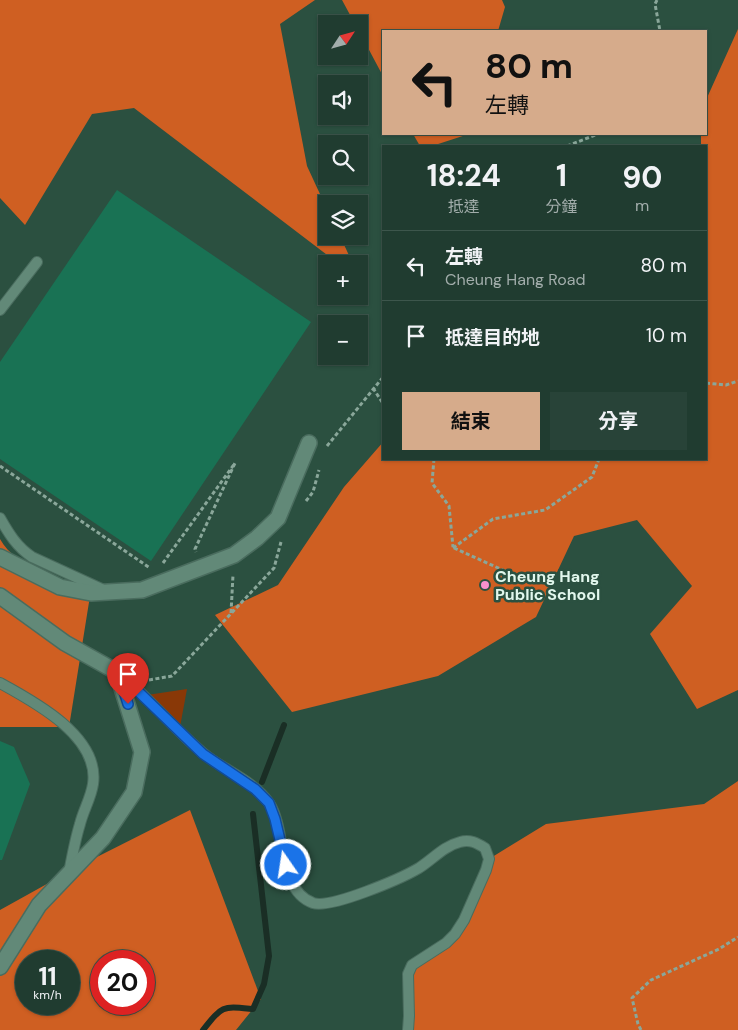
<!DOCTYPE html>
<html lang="zh-TW">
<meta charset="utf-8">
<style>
:root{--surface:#203c30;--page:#284338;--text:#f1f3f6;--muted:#a2adab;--line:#3d564c;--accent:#d6ab8b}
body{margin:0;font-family:"DM Sans","Noto Sans TC",sans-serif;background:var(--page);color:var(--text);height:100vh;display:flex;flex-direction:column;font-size:19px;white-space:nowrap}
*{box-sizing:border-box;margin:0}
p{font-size:16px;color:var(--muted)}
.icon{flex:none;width:28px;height:28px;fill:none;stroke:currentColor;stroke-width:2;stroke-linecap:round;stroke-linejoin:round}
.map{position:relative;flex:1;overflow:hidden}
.side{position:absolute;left:382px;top:145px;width:325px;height:315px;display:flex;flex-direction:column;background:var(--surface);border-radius:0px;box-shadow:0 1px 4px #0004,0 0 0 1px var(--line)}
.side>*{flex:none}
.top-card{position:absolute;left:382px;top:30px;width:325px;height:105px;border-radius:0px;box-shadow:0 1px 4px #0004,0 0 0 1px var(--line);background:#d6ab8b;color:#111;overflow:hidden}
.needle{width:32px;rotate:54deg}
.buttons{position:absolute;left:318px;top:15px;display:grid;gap:10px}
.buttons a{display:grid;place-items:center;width:50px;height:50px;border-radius:0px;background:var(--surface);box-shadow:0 1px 4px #0004,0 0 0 1px var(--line);font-size:25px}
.speed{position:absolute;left:15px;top:950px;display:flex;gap:10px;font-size:25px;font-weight:700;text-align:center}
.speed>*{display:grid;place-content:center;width:65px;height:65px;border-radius:50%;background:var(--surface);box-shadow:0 1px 4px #0004,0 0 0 1px var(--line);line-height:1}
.speed small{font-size:12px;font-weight:400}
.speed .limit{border:8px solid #d22;background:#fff;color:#111}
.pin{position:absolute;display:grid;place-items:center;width:42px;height:42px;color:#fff;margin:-51px -21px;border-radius:50% 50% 50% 0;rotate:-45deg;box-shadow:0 0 5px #0007}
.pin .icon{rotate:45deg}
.me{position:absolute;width:55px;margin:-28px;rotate:347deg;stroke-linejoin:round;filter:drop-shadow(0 0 4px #0008)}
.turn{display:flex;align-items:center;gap:18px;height:105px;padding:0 20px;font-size:22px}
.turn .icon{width:65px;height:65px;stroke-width:2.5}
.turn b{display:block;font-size:35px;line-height:42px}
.eta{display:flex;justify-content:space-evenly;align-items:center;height:85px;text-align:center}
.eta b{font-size:30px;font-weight:700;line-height:35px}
.button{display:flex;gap:10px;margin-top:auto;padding:10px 20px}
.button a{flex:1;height:58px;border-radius:0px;background:var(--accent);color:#111;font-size:20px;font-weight:700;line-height:58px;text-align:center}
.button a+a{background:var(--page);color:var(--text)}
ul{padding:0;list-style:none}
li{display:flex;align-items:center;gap:15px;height:70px;padding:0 20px;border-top:1px solid var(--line)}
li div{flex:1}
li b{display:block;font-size:19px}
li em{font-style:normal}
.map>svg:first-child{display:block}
.green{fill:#893807}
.forest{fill:#cf5f22;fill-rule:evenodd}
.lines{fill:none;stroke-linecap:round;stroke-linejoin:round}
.stream{stroke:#1a2e25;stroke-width:6}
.building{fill:#197254}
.lane-casing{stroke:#4a6c5e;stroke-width:12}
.street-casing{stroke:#4a6c5e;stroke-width:18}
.path{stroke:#8aa79a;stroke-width:3;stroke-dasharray:4 2.5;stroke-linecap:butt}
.lane{stroke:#628978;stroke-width:10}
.street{stroke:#628978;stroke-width:15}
.route-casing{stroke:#114b97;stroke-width:12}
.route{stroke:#1a73e8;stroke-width:9}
.poi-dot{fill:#f890cc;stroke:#2b5040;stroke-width:2}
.labels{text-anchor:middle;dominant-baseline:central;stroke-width:5;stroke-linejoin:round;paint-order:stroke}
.poi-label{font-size:16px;font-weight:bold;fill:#e2f7ed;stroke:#2b5040;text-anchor:start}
</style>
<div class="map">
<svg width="738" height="1030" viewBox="0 0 738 1030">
<rect width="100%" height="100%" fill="#2b5040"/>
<path class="green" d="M187,689l-7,38 -33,-32z"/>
<g class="forest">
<path d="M0,0h315l-35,24 27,142 19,41v29h14l13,28h-14l-205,-156 -42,6 -67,111 -25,-27z"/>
<path d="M342,0h160l3,7 -7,24h-114v47l-25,-47v-7h-4z"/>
<path d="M738,29v661l-41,19 -47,-75 42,-48 -55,-66 -63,16 -38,81 -98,59 -146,36 -77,-97 63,-30 66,-98 40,-46v18h322v-313h-5v-12h5v-34z"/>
<path d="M413,134h56l-37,12h-12z"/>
<path d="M0,539c16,29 62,43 90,57l-21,131h-69z"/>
<path d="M738,781v249h-330v-56l47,-40 34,-75 57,-35 158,-20z"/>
<path d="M190,810l71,189 -25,31h-236v-120l81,-45zM26,961h43v43h-43zM101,961h43v43h-43z"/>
</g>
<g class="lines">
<g class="stream">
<path d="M262,782l22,-57"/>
<path d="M203,1030c20,-25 19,-24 50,-21l11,-25 5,-28 -16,-142"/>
</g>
</g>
<g class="building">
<path d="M117,190l194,132 -160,239 -151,-102v-97z"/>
<path d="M0,741l14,6 16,37 -28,76h-2z"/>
</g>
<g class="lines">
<defs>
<g id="lane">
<path d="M0,310l37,-48"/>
<path d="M0,518c9,16 17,29 32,39l74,34"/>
<path d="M118,672c30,25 55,56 85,81 20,17 50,27 66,50 18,27 8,87 44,100 18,6 89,-25 106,-35 14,-9 25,-22 41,-26 10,-3 17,1 25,6l4,11 -3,11 -22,50 -9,14 -9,9 -34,22 -4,9 1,42 -1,14"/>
<path d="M0,683c35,19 100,54 93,101 -2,14 -10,27 -13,40 -5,16 -8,33 -11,49"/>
</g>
<g id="street">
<path d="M0,557l60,30 31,6 51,-3 92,-35 23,-17 21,-20 31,-75"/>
<path d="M0,596l65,47 52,29 25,80 -8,40 -31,46 -64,67 -39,62"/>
</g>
</defs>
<use href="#lane" class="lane-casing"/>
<use href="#street" class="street-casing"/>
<g class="path">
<path d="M657,0l-2,4 5,27"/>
<path d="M567,146l31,-12"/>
<path d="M706,383l20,2 12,-4"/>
<path d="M373,388l11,17"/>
<path d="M327,446l57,-70"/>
<path d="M434,459l-2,24 17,23 4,41"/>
<path d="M0,466l150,102"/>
<path d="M306,501l7,-9 6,-22"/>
<path d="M453,548l40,-29 52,-9 47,-33 7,-18"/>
<path d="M454,548l73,33"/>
<path d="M163,563l72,-100 -40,86 1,3"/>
<path d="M231,613l2,-38"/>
<path d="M149,680l23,-4 102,-108 7,-26"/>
<path d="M641,1030l-3,-6 -6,-26 19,-18 68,-31 19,-12"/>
</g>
<use href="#lane" class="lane"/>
<use href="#street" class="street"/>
</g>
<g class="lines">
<defs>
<path id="route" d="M128,704l-10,-32 85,82 52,35 14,14 6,16 11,46"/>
</defs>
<use href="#route" class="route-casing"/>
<use href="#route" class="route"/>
</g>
<circle class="poi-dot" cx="485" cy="585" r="5"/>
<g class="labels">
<g class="poi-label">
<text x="495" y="576">Cheung Hang<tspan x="495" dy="18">Public School</tspan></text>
</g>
</g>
</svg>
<div class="buttons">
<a><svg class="needle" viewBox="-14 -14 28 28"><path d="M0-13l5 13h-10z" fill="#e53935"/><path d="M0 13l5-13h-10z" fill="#a2adab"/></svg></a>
<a><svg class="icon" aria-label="sound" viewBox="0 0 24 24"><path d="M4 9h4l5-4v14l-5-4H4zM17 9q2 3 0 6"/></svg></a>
<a><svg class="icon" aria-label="search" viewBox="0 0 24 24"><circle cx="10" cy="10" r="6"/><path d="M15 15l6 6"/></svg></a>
<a><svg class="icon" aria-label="layers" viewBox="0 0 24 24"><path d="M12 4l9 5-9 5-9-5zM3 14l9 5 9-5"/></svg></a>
<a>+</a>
<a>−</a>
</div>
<div class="speed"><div>11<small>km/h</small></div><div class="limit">20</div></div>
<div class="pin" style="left:128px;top:704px;background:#d93025"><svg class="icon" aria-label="arrive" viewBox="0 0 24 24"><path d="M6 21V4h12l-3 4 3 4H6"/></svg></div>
<svg class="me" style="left:286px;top:865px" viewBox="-20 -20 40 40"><circle r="17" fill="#1a73e8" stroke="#fff" stroke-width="3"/><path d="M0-11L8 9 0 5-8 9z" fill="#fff"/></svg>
<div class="top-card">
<div class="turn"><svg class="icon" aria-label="left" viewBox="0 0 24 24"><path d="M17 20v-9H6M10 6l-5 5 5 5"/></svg><div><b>80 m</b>左轉</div></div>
</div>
<section class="side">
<div class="eta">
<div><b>18:24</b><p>抵達</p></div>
<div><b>1</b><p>分鐘</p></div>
<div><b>90</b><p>m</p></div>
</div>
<ul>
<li><svg class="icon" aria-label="left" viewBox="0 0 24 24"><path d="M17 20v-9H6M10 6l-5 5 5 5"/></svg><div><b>左轉</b><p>Cheung Hang Road</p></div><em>80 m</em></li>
<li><svg class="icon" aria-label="arrive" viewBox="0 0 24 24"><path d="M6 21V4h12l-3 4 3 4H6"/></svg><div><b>抵達目的地</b></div><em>10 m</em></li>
</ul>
<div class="button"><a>結束</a><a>分享</a></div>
</section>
</div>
